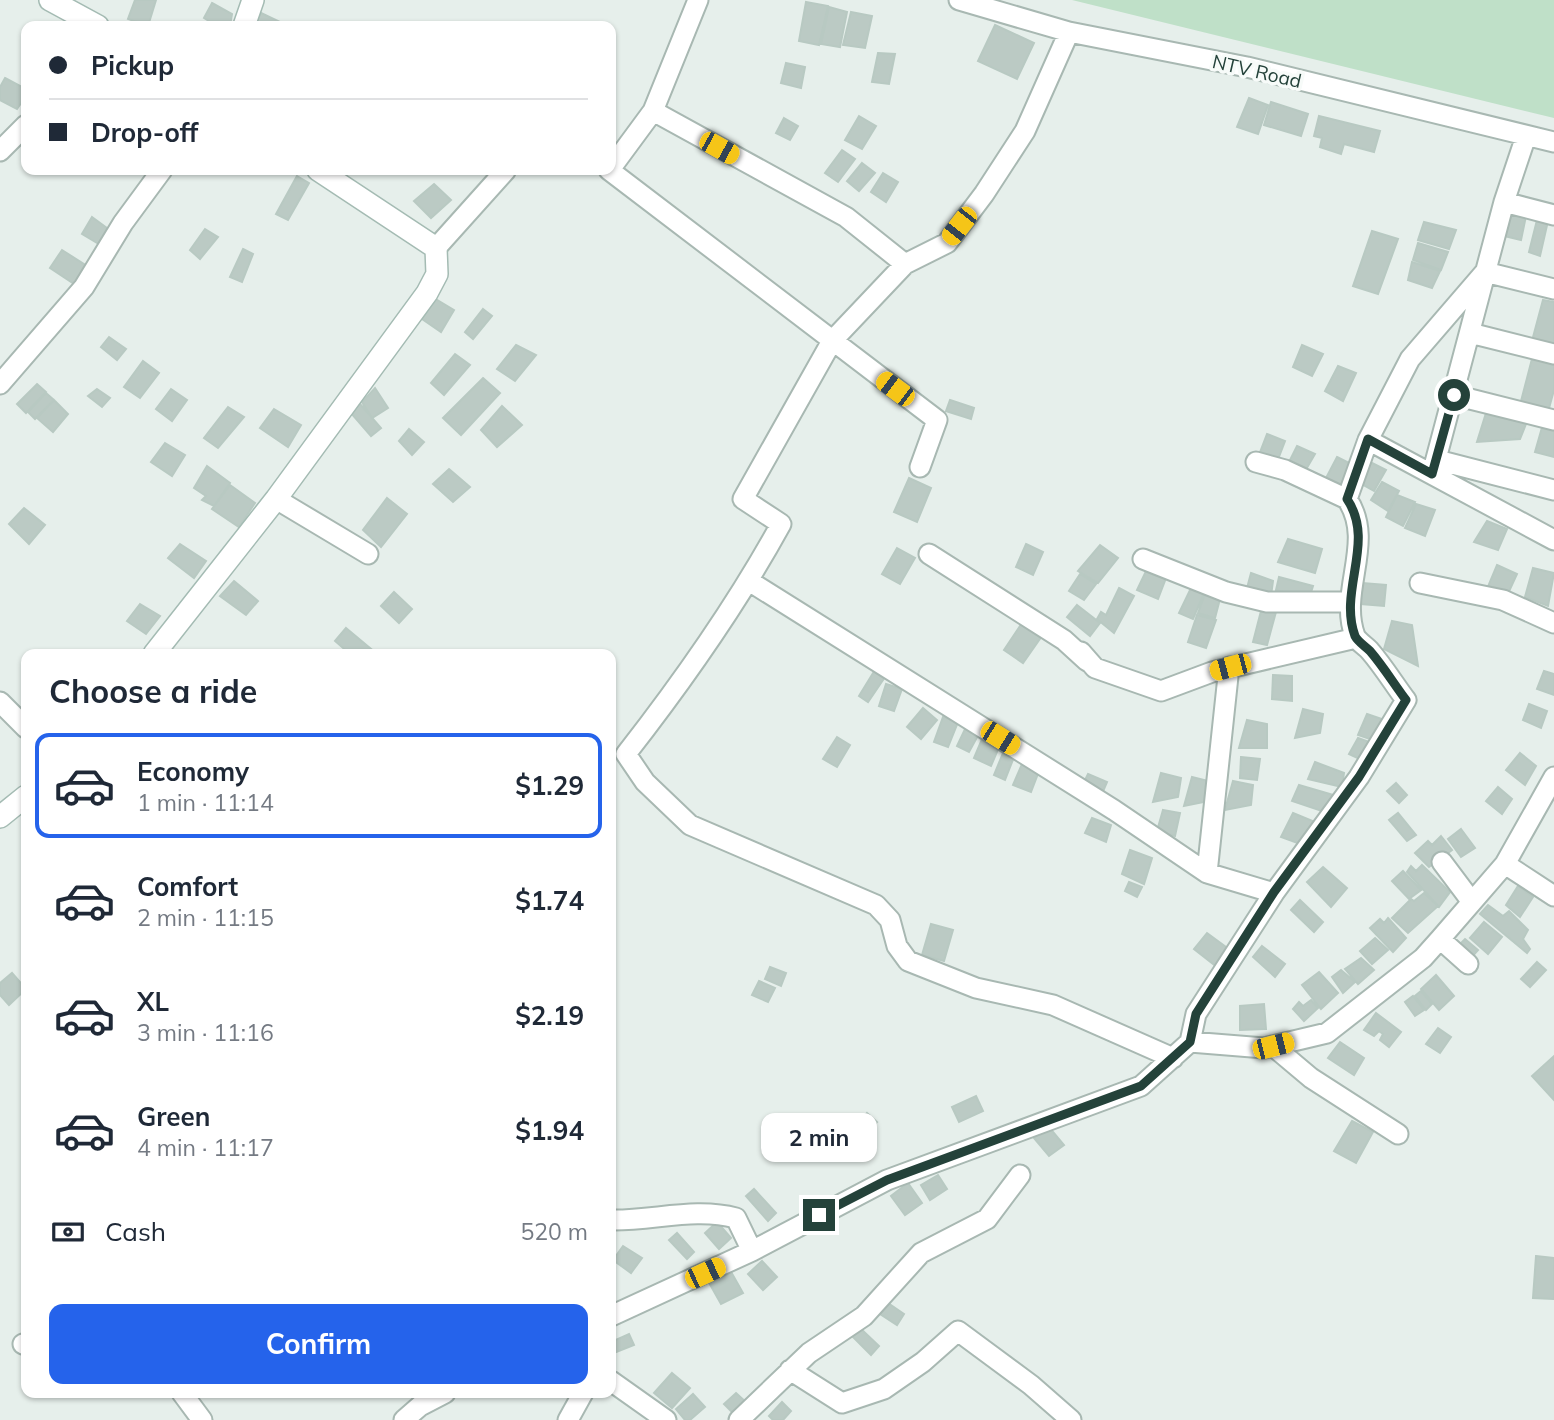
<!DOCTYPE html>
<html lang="en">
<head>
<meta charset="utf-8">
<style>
  body { margin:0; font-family:Mulish,sans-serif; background:#f2f2f3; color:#1f2937; height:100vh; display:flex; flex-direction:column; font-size:26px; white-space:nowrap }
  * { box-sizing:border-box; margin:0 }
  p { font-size:23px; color:#747a83 }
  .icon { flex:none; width:38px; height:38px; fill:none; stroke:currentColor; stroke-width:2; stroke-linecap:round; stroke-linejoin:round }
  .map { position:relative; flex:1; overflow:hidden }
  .drawer { position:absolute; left:21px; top:649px; width:595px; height:749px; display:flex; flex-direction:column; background:#fff; border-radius:14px; box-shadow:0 2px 5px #0004 }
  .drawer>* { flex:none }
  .top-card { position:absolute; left:21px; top:21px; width:595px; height:154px; border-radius:14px; box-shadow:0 2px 5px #0004; display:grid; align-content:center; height:154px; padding:0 28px; background:#fff }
  .end { position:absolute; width:32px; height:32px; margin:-16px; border:9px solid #24423a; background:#fff; box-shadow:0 0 0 4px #fff }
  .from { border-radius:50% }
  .bubble { position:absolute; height:49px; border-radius:14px; background:#fff; box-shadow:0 2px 5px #0004; font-size:23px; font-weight:700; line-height:49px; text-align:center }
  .car { position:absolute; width:21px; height:42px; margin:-21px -10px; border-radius:9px; box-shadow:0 0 5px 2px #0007; background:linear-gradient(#f5c518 24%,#345 0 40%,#f5c518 0 76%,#345 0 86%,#f5c518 0) }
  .top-card b { display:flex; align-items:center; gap:24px; height:66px; font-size:26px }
  .top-card b+b { border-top:2px solid #e0e1e3 }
  .top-card i { width:18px; height:18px; background:#1f2937 }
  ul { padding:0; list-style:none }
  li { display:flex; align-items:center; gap:21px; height:105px; margin:0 14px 10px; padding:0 14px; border:4px solid transparent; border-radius:14px }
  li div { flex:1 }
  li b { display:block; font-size:26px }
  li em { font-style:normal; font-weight:700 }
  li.current { border-color:#2563eb }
  li>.icon { width:63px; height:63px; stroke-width:1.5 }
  h2 { padding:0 28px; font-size:32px; line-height:84px }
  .pay { display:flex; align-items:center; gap:18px; height:77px; padding:0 28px; font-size:26px }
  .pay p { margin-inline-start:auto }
  .cta { display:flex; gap:14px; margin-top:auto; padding:14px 28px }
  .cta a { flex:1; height:80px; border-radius:14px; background:#2563eb; color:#fff; font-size:28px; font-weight:700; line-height:80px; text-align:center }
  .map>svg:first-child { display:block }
  .green { fill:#bfe0c8 }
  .building { fill:#bbcac4; stroke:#b8c9c2; stroke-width:2 }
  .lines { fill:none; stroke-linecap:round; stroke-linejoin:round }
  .street-casing { stroke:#a8b8b2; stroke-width:23 }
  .secondary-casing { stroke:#a4bbb3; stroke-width:24 }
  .street { stroke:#fff; stroke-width:19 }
  .secondary { stroke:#fff; stroke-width:21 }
  .route { stroke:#24423a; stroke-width:9 }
  .labels { text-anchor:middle; stroke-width:7; stroke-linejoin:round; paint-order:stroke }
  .street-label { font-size:19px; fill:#24423a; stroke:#f7fbf9 }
</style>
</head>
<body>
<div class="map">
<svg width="1554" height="1420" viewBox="0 0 1554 1420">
  <rect width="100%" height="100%" fill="#e6efeb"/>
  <path class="green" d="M1072,0H1554V118Z"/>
  <path class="building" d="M135,0H156L148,26L128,19Z
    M806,2L828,6L819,45L799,41Z
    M212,3L232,14L230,26H217L204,18Z
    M829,7L847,12L840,47L821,44Z
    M851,12L872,16L865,48L843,45Z
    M261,13L282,23L280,26H254Z
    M995,25L1034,43L1017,79L978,61Z
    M878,53L895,54L889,84L872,82Z
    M786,63L805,67L801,88L781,83Z
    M5,78L26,89V96L17,109L0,100V87Z
    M1249,98L1268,105L1258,134L1237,127Z
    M1271,102L1308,114L1301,136L1264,125Z
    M859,116L876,126L862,149L845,140Z
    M1319,116L1380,131L1374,152L1344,144L1341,154L1320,147L1322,138L1314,136Z
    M784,118L798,126L790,140L776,133Z
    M842,150L855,159L838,182L825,173Z
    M862,163L875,173L859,191L847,181Z
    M883,173L898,182L886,202L871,192Z
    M297,176L309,183L288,220L276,214Z
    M434,184L451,200L431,218L414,201Z
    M1507,211L1526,216L1521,240L1500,235Z
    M92,217L111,231L102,246L82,234Z
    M1537,220L1548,221L1540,256L1529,252Z
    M1424,222L1456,230L1449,249L1418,240Z
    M205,229L218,237L200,259L190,250Z
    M1372,231L1398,239L1378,294L1353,286Z
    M1418,243L1448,252L1441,270L1413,260Z
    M243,249L253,254L242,282L230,277Z
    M62,250L87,266L74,284L50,268Z
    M1412,262L1440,271L1432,288L1408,280Z
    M434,298L454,310L441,332L422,319Z
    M1543,300L1554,302V346L1532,341Z
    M483,309L492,316L473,339L465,332Z
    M109,337L126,349L117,360L101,347Z
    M516,345L536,355L515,381L497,369Z
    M1302,345L1323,354L1312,376L1293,367Z
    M455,354L470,365L444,395L431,383Z
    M1533,355L1554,360V390L1548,412L1520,405Z
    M143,361L159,373L140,398L124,387Z
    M1338,366L1356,373L1343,401L1325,391Z
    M483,378L500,393L461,435L443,418Z
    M37,384L46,392L26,413L17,404Z
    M375,388L388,408L372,418L362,402Z
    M97,389L110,398L102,407L88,396Z
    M171,389L187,400L172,421L156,409Z
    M46,393L54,400L35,419L28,412Z
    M54,400L68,414L53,432L37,418Z
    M950,400L974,408L971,419L946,411Z
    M360,404L381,428L371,436L350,412Z
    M502,406L522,425L497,447L481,430Z
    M228,407L244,417L218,448L204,438Z
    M274,409L301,425L288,447L260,428Z
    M1486,413L1526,424L1520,439L1477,442Z
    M1543,424L1554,427V457L1535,452Z
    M409,429L424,442L412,455L399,441Z
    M1267,434L1285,441L1277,462L1259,455Z
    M165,443L185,455L172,476L151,462Z
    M1297,446L1315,454L1304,473L1288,464Z
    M1337,457L1355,466L1343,488L1325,480Z
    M1370,462L1386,470L1374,491L1360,483Z
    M207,466L230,483L214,506L202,500L206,496L194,488Z
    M449,469L470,487L453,502L433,484Z
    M909,478L931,488L917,522L894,512Z
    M1382,482L1399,491L1388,511L1371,500Z
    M230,485L255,503L239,527L212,509Z
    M1397,495L1415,502L1403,526L1386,517Z
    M387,498L407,514L381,547L363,530Z
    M1416,504L1435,510L1425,536L1405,528Z
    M24,508L45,525L29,544L9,524Z
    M1487,521L1507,529L1498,550L1474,542Z
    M1288,539L1322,549L1315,573L1278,562Z
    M180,544L206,561L194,578L168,558Z
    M1026,544L1043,552L1033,575L1016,567Z
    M1100,545L1118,558L1098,583L1078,571Z
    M897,548L915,558L900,584L882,574Z
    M1497,565L1517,574L1506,598L1487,589Z
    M1533,568L1554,573L1548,606L1525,597Z
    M1147,569L1166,578L1158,599L1137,590Z
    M1251,573L1273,581L1271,596L1247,588Z
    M1080,574L1096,584L1084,600L1069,591Z
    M1279,577L1313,586L1309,599L1276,590Z
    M234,581L258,601L246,615L220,596Z
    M1362,583L1386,585L1384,606L1361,604Z
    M1119,588L1134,596L1114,633L1097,619L1101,612L1106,615Z
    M1191,588L1204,593L1193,619L1179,613Z
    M394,592L412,609L399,623L381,606Z
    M1205,594L1220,599L1215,618L1198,613Z
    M140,604L160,616L146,634L127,621Z
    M1077,605L1100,623L1090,636L1067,617Z
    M1262,607L1276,612L1267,645L1253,642Z
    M1197,615L1216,620L1206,648L1188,642Z
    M1024,620L1044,633L1023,663L1004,650Z
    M1392,621L1412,625L1418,666L1384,649Z
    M346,628L371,649L363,654H350L335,641Z
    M875,670L885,677L868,702L859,696Z
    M1544,671L1554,674V695L1537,689Z
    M1273,675L1292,676V701L1272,699Z
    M886,684L902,689L894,711L879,706Z
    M1529,704L1547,711L1541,728L1523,720Z
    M923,708L937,720L921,739L907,727Z
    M1303,709L1323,714L1320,733L1295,738Z
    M1367,714L1385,720L1376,741L1358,735Z
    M943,717L958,722L948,747L934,742Z
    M1247,720L1267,724V748H1239Z
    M967,725L980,732L969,752L957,746Z
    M837,737L850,745L837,767L823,759Z
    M1358,738L1375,744L1366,762L1349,754Z
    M982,739L999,747L991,766L974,758Z
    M1003,753L1014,757L1005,780L994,775Z
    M1520,753L1536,766L1525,785L1506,770Z
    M1241,757L1260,759L1257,780L1240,778Z
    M1315,762L1344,773L1342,787L1308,779Z
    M1022,764L1039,771L1031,792L1013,785Z
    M1161,773L1181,778L1178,797L1153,802Z
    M1088,774L1107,782L1101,796L1082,786Z
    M1192,777L1212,782L1209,801L1184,806Z
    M1233,781L1253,785L1251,805L1225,810Z
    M1396,783L1407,795L1399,803L1387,791Z
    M1299,785L1333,795L1325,812L1292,801Z
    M1498,787L1512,799L1502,814L1486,801Z
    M1163,810L1180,813L1175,836L1157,831Z
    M1293,813L1322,825L1306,846L1281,837Z
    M1398,813L1416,835L1407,841L1389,820Z
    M1092,818L1111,825L1106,842L1085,833Z
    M1461,829L1475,848L1461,857L1448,839Z
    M1441,836L1452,850L1429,867L1415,853L1428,841L1432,845Z
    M1130,850L1152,858L1144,884L1122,874Z
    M1422,865L1450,892L1439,907L1407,872L1411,866L1416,871Z
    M1323,867L1347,888L1331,907L1307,882Z
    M1403,871L1421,890L1409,899L1392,881Z
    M1129,882L1142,887L1137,897L1125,891Z
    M1518,886L1533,897L1520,917L1506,905Z
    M1424,893L1438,906L1408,933L1392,918L1411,899L1414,901Z
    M1300,900L1323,922L1314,932L1291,910Z
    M1488,905L1503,916L1509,911L1528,930L1523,939L1530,949L1527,953L1480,914Z
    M1388,918L1406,938L1393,952L1370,928L1380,919L1384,923Z
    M1484,922L1502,937L1488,954L1470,938Z
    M931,924L953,930L944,961L922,955Z
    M1207,933L1230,950L1217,967L1194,949Z
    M1375,938L1388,950L1372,964L1360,951Z
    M1465,939L1478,950L1469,960L1457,947Z
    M1262,946L1285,964L1275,977L1253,957Z
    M1361,958L1374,970L1358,984L1345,969Z
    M1537,962L1546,970L1530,987L1521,979Z
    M770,967L786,973L781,986L765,979Z
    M1341,970L1355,982L1343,993L1332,977Z
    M1319,972L1338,993L1321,1009L1302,985Z
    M12,973L26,989L9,1005L0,995V983Z
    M1436,975L1454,996L1439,1010L1421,989Z
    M759,981L775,988L768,1002L752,995Z
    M1421,991L1432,1004L1426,1010L1415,996Z
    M1413,996L1424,1010L1415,1016L1405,1002Z
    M1311,1000L1318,1008L1304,1021L1293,1009L1299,1002L1303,1006Z
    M1264,1004L1266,1029L1240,1030V1006Z
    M1376,1013L1401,1032L1389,1047L1380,1040L1383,1034L1379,1031L1374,1036L1364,1030Z
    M1438,1028L1451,1037L1440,1053L1426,1044Z
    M1340,1042L1364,1058L1354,1075L1328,1058Z
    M1554,1056V1100L1532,1076Z
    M976,1096L983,1111L959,1122L952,1107Z
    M867,1113L877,1122L848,1153L838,1144Z
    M1352,1121L1373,1132L1356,1163L1334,1151Z
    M1048,1126L1064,1145L1049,1156L1034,1138Z
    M938,1175L947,1189L930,1200L921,1185Z
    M908,1183L922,1203L905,1215L891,1196Z
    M754,1189L776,1213L768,1221L746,1196Z
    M717,1222L731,1238L719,1249L705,1233Z
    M677,1233L694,1252L687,1259L669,1240Z
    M623,1246L642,1258L631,1273L613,1260Z
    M1536,1256L1554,1258V1299L1533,1298Z
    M762,1261L777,1277L763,1290L748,1274Z
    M730,1270L743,1293L721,1304L708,1281Z
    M888,1303L904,1314L897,1325L880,1314Z
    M860,1328L879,1346L871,1355L852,1336Z
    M629,1334L634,1345L614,1353L611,1342Z
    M672,1373L690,1388L672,1408L654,1393Z
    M736,1393L748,1404L736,1416L724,1404Z
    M693,1394L705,1407L690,1420H685L676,1409Z
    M782,1402L791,1411L783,1420H773L769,1416Z"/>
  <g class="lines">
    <g class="street-casing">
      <path id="street" d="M959,0L1069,32L1247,67L1554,142
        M1069,32L1025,131L984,194L947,243L905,264L832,341L743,499L781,524C736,606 683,681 626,754L645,782L690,825L876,905L890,920L897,946L908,961L976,988L1053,1005L1173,1058
        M653,111L846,217L905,264
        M0,151L26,125
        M611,168L653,111L698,0
        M609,170L937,420L920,467
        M1504,202L1554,215
        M436,248L506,170
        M1470,333L1554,354
        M0,384L84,287L123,223L162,170
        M1454,395L1554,420
        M1368,440L1554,540
        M1437,460L1554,490
        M1256,462L1285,470L1347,499
        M1432,474L1504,202L1526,136
        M276,499L368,554
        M929,554L1064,640L1087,661
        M1143,559L1226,592L1267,602H1349
        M749,581L1114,810L1207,873
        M1420,583L1503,600L1554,623
        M1081,652L1095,668L1161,691L1212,672L1356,638
        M1229,667L1207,873L1274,893
        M0,702L26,728
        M1442,862L1472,902
        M1505,864L1554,896
        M1440,939L1468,964
        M1190,1042L1196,1014L1274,893L1359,777L1406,700C1394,684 1383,666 1370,651C1366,646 1358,642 1355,636C1338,590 1376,542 1347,499L1368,440L1410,359L1485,272L1554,289
        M1273,1046L1311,1078L1398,1134
        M611,1220C653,1221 695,1207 736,1218L752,1251
        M611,1316L752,1251L887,1180L1141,1086L1190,1042L1264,1048L1327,1033L1423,958L1440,939L1505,864L1554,777
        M23,1344L26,1345
        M790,1370L842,1403L884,1389L923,1362L958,1331L1031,1385L1071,1420
        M611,1381L666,1420
        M182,1393L202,1420
        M404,1420L420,1406L445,1393
        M568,1420L583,1393
        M739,1420L809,1353L864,1316L921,1253L987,1219L1020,1175"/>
    </g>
    <g class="secondary-casing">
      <path id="secondary" d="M50,0L98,26
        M244,26L253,0
        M154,654L276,499L427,293L437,274L436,248L318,170
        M0,817L26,796"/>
    </g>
    <use href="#street" class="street"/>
    <use href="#secondary" class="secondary"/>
  </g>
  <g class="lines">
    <path class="route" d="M819,1215L887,1180L1141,1086L1190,1042L1196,1014L1274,892L1359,777L1406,700C1394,684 1383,666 1370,651C1365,646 1358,642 1355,636C1338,590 1376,542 1347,499L1368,439L1432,474L1454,395"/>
  </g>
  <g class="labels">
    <g class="street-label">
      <text transform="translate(1257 71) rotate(13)" y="7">NTV Road</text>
    </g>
  </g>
</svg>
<i class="end from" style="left:1454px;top:395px"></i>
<i class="end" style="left:819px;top:1215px"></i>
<div class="bubble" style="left:761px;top:1113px;width:116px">2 min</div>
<i class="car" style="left:719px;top:148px;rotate:119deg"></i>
<i class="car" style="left:959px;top:226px;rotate:218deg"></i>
<i class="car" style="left:895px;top:389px;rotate:307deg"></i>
<i class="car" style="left:1230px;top:667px;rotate:255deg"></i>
<i class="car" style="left:1000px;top:738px;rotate:122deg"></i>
<i class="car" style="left:1273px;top:1046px;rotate:76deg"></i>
<i class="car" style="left:705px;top:1273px;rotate:65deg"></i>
<div class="top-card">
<b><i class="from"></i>Pickup</b>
<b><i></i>Drop-off</b>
</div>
<section class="drawer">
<h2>Choose a ride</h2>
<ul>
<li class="current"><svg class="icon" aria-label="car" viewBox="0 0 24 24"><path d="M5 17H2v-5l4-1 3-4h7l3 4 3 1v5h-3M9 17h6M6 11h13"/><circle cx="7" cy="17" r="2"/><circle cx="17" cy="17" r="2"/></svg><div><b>Economy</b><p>1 min · 11:14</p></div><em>$1.29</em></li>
<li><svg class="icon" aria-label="car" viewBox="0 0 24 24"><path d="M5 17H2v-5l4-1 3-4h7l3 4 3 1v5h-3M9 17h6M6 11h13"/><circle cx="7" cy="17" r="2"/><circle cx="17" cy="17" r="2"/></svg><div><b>Comfort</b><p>2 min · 11:15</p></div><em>$1.74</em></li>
<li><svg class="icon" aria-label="car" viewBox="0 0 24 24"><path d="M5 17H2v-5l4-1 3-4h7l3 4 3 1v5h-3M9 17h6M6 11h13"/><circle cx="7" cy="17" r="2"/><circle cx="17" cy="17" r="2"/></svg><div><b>XL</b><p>3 min · 11:16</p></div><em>$2.19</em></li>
<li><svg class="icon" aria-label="car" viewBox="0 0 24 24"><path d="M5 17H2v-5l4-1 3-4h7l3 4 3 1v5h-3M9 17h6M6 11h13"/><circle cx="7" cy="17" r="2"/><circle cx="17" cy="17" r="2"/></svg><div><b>Green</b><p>4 min · 11:17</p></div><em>$1.94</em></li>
</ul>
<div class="pay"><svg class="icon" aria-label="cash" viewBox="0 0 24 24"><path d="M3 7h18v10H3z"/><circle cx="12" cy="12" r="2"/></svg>Cash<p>520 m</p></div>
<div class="cta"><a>Confirm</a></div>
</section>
</div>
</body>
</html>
